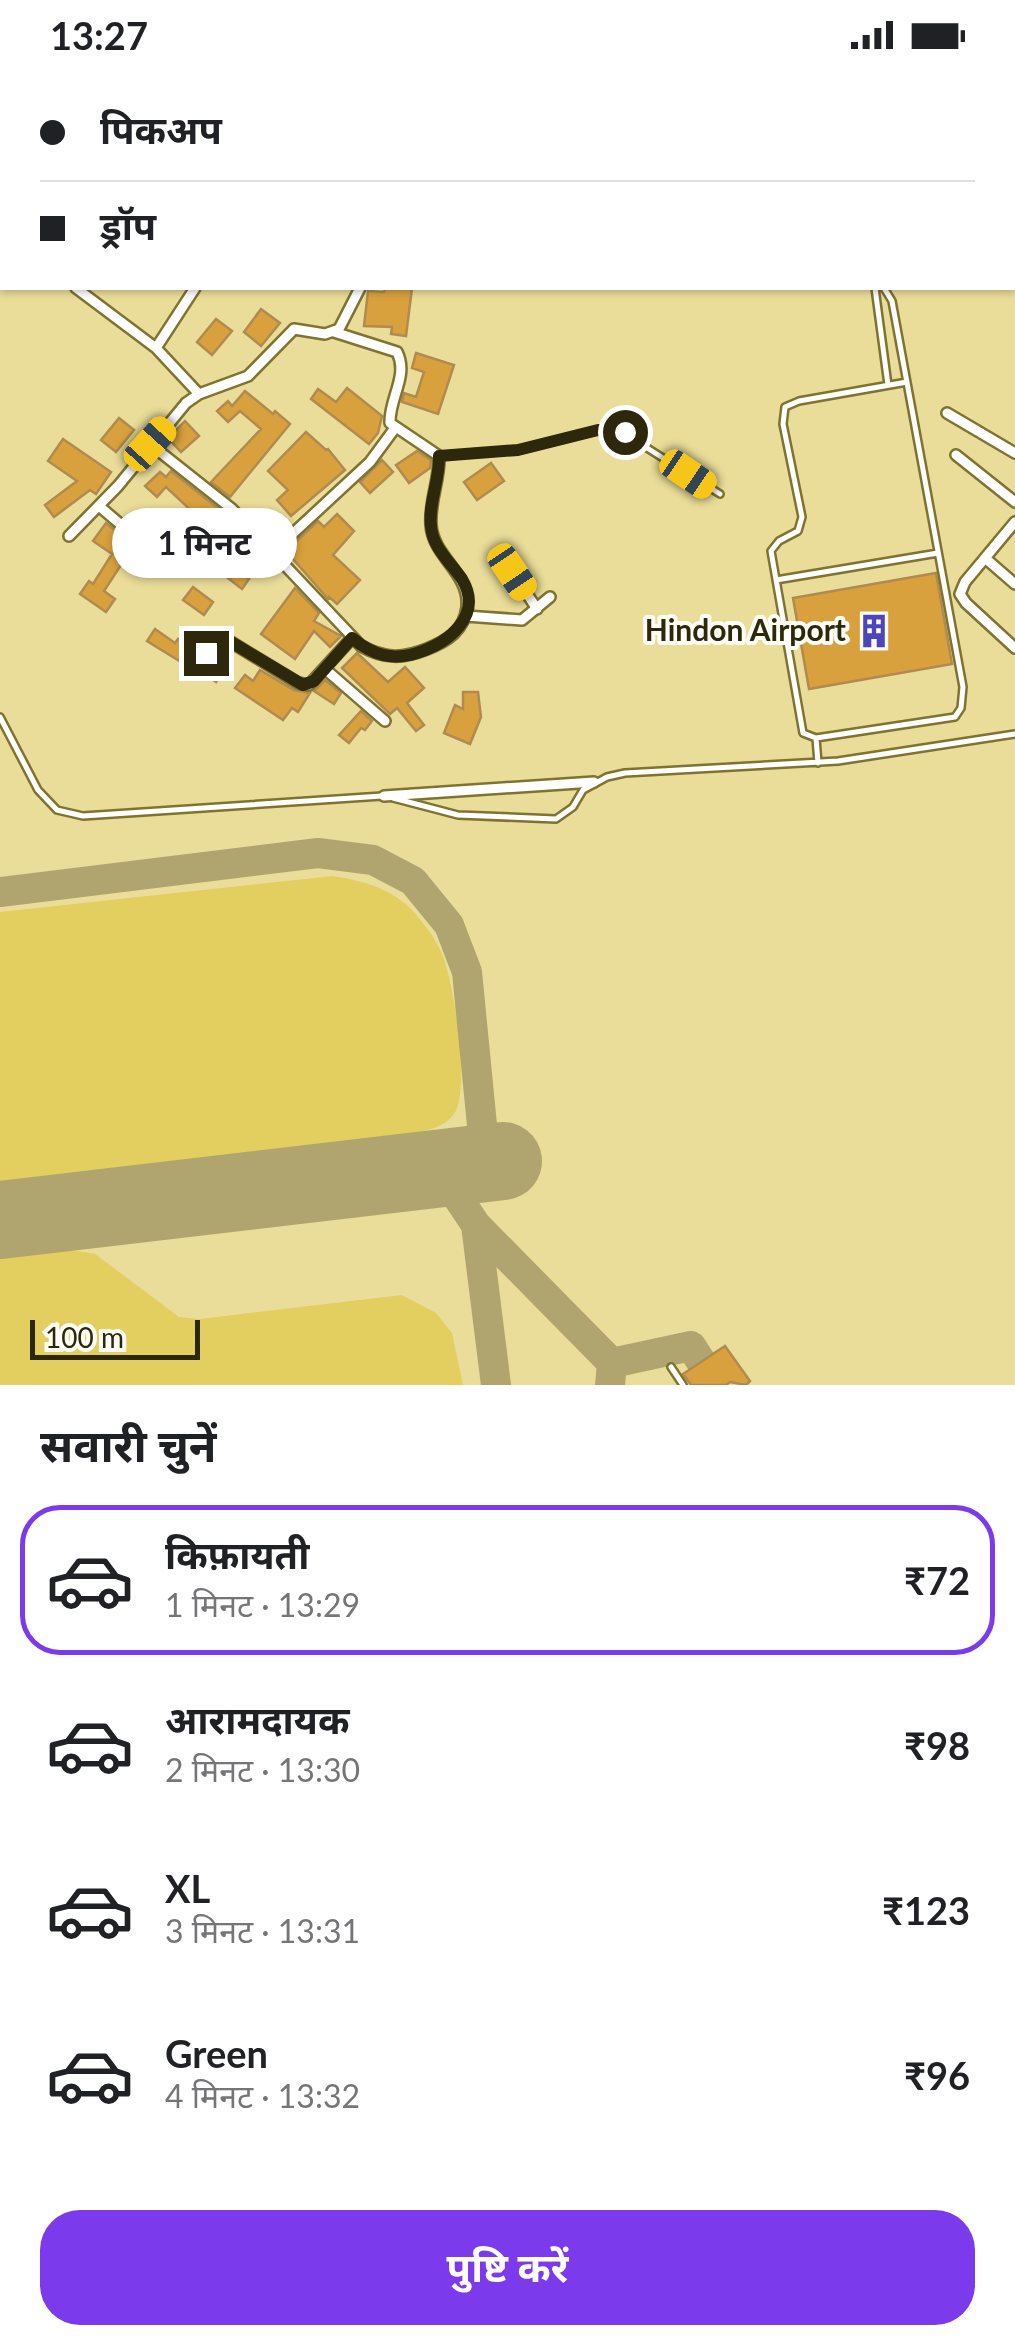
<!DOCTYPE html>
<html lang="hi">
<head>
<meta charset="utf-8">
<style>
  body { margin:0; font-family:Lato,"Noto Sans Devanagari",sans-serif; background:#f2f2f2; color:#202124; height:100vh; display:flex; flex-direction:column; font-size:38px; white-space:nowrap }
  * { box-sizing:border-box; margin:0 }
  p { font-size:32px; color:#757577 }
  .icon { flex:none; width:55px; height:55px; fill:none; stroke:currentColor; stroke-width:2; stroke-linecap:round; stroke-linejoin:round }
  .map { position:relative; height:1315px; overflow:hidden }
  .drawer { display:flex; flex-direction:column; background:#fff; flex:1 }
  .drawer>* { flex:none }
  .guide { position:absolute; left:0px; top:0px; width:1015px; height:220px; box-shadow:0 2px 8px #0004; display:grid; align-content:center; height:220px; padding:0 40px; background:#fff }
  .scale { position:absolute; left:30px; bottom:25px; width:170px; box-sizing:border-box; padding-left:10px; border:5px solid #2d280c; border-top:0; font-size:28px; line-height:35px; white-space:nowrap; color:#2d280c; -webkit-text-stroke:8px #fefdf6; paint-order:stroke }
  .end { position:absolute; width:45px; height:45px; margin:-22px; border:12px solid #2d280c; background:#fff; box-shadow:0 0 0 5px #fff }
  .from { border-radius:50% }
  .bubble { position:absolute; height:70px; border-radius:35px; background:#fff; box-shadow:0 2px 8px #0004; font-size:32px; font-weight:700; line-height:70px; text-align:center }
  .car { position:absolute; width:30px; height:60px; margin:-30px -15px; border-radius:12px; box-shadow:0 0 8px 2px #0007; background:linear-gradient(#f5c518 24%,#345 0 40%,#f5c518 0 76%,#345 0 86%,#f5c518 0) }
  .guide b { display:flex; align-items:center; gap:35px; height:95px; font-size:38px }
  .guide b+b { border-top:2px solid #e0e0e0 }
  .guide i { width:25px; height:25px; background:#202124 }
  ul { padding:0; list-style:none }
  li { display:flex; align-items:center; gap:30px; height:150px; margin:0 20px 15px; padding:0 20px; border:5px solid transparent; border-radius:40px }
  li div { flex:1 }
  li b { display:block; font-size:38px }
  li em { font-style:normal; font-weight:700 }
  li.selected { border-color:#7c3aed }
  li>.icon { width:90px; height:90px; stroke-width:1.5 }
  h2 { padding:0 40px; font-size:45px; line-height:120px }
  .primary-button { display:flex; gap:20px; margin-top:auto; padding:20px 40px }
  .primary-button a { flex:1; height:115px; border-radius:40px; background:#7c3aed; color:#fff; font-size:40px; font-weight:700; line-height:115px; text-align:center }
  .status { display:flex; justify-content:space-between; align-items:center; height:70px; padding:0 50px; background:#fff; direction:ltr }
  .status svg { height:28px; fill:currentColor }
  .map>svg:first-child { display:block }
  .green { fill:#e3ce60 }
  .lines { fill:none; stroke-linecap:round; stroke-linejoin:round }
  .taxiway { stroke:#b0a56e; stroke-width:30 }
  .runway { stroke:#b0a56e; stroke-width:78 }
  .building { fill:#d9a13d; stroke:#af8b50; stroke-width:2.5 }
  .service-casing { stroke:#7f7330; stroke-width:10 }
  .minor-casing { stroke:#7f7330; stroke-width:14 }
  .service { stroke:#fff; stroke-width:5 }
  .minor { stroke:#fff; stroke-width:9 }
  .route { stroke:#2d280c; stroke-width:12 }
  .labels { text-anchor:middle; stroke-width:8; stroke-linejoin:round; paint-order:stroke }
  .poi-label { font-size:30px; font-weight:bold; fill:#2d280c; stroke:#fefdf6; text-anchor:end }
</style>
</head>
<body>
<div class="status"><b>13:27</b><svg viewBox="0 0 49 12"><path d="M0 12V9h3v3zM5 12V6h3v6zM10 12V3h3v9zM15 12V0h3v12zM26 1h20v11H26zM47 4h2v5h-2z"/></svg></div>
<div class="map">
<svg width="1015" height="1315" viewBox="0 0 1015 1315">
  <rect width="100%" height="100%" fill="#eadd99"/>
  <path class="green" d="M333,806C363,811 388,817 411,839C423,852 435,867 442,884C454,912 471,1020 454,1044C446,1055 433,1059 420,1062L0,1111V842Z
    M72,1180L95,1184L179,1247L200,1249L402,1225L436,1243L452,1263L463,1315H0V1189Z"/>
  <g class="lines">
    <path class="taxiway" d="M0,822L318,783L373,790L413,811L449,855L467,902L482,1055C478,1080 463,1091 439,1098
      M395,1104L420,1106L440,1113L454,1122L476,1155L496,1315
      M476,1155L612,1293L610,1315
      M612,1293L691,1276L702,1293"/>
    <path class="runway" d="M0,1150L503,1091"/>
  </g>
  <path class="building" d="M385,218H412L406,266L391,264L392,257L364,256L368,221L384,222Z
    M261,239L280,253L261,276L244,262Z
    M216,249L232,261L212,285L197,272Z
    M416,283L454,295L438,344L402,332L404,323L416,327L424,302L412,298Z
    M347,318L382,346L378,363L369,374L311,329L318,319L336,332Z
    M245,321L273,344L275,341L290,354L230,427L211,412L261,359L240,341L228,352L217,341L228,331L232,336Z
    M119,348L134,360L116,382L101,370Z
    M185,351L199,366L181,382L168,368Z
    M306,362L326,380L328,379L345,400L291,446L277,430L288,420L268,401Z
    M63,369L111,402L96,424L90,420L54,447L45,435L77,411L48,391Z
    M417,381L431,390L430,398L409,413L396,395Z
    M382,390L393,402L370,423L360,412Z
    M491,393L504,411L477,430L464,412Z
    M171,401L224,443L235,454L230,459L250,478L253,475L262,484L242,504L249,509L242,519L224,505L236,489L219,473L222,470L208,455L203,460L194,451L198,447L166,417L157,427L145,416L160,402L166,407Z
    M337,444L354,461L333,485L360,510L337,534L329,527L328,529L286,481L318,451L324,457Z
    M106,453L134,475L104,521L115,529L106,542L80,524L89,511L93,514L112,484L93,471Z
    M936,503L952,594L809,619L793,528Z
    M193,517L213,532L204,545L183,530Z
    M295,518L319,543L314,551L341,566L330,577L314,561L295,589L261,564Z
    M155,559L175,573L178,569L195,579L186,595L147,571Z
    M220,583L231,591L216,612L202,602Z
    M357,583L388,612L405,597L424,618L407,633L424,655L416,661L397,638L390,644L342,598Z
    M260,600L294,620L310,623L298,642L292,638L283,650L235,618L245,605L253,611Z
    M325,610L341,623L334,634L314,621Z
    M463,622H478L481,647L470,674L444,663L455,635L463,639Z
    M361,641L372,651L365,660L361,658L349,673L339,665Z
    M725,1276L750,1311L746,1315L730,1312L726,1315H691L683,1304Z"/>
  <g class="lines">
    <g class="service-casing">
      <path id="service" d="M649,0V2
        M0,59L2,55
        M875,218L888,315
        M884,218L892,231L963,617L961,638L955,647L816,668L803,663L771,481L779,471L798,461L802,447L783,354L785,337L799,331L907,312
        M439,386L518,380L598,360L617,359L720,424
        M776,510L938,483
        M0,647L38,720L57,740L83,746L382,726
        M816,668L818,693
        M393,728L458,745L556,749L573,737L583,720L607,707L625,703L838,691L1015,664
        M671,1297L683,1315"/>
    </g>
    <g class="minor-casing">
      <path id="minor" d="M152,0L155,2
        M433,2L434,0
        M1012,117L1015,113
        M0,145L2,149
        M1012,182L1015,183
        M76,218L156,278L199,324
        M156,278L195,218
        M947,343L1015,383
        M150,374L232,439L361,576C385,589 402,589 427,579C447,571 464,561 467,537C470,503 433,487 431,455C429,432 440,409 439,386L390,353C389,328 409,306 397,282L334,262
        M956,385L1015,432
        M99,436L133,465L196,497
        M1015,452L965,512L960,524L966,533L1015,578
        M69,466L118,416L186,333L199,324L248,306L294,259L325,264L339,259L360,218
        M274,481L370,392L395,358
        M985,488L1015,514
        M512,501L537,539
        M466,546L522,550L550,527
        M206,583L226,569L298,613L309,615L352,568
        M325,599L385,651
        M384,726L594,712"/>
    </g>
    <use href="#service" class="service"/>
    <use href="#minor" class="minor"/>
  </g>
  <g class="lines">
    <path class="route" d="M206,583L226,569L303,615L314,611L352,568C373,585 391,591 417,583C448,573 484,546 462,509C451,493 432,477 431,456C428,433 440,410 439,386L518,380L598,360L625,362"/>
  </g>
  <defs>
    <g id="building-bare" transform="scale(2.7)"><path d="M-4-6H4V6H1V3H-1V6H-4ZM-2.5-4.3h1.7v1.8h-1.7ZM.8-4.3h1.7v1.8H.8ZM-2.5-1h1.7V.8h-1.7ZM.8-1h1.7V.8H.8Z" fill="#4b46bc" stroke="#fefdf6" stroke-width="2.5" paint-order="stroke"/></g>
  </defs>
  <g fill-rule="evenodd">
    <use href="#building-bare" x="874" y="561"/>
  </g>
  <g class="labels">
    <g class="poi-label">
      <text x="846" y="571">Hindon Airport</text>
    </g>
  </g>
</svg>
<div class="scale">100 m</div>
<i class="end from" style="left:625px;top:362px"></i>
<i class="end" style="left:206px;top:583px"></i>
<div class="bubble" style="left:112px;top:438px;width:185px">1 मिनट</div>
<i class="car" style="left:150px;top:374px;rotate:42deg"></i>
<i class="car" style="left:688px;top:404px;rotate:124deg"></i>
<i class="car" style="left:512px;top:502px;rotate:146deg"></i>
<div class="guide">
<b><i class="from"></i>पिकअप</b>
<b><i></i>ड्रॉप</b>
</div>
</div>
<section class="drawer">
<h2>सवारी चुनें</h2>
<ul>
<li class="selected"><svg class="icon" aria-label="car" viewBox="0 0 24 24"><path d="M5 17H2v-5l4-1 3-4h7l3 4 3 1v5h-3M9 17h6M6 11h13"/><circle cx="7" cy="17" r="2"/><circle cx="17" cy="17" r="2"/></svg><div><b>किफ़ायती</b><p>1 मिनट · 13:29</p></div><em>₹72</em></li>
<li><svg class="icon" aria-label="car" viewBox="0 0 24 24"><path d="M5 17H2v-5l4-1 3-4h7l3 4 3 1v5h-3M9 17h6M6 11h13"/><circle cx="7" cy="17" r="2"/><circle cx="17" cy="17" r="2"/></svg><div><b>आरामदायक</b><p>2 मिनट · 13:30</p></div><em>₹98</em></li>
<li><svg class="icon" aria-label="car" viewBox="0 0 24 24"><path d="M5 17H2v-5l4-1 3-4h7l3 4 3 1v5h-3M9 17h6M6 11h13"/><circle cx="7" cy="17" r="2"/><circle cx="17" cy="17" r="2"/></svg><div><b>XL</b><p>3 मिनट · 13:31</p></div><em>₹123</em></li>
<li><svg class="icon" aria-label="car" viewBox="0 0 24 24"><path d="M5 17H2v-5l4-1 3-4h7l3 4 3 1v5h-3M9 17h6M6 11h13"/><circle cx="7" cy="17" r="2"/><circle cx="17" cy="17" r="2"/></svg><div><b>Green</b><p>4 मिनट · 13:32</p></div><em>₹96</em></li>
</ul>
<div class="primary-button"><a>पुष्टि करें</a></div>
</section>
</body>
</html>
